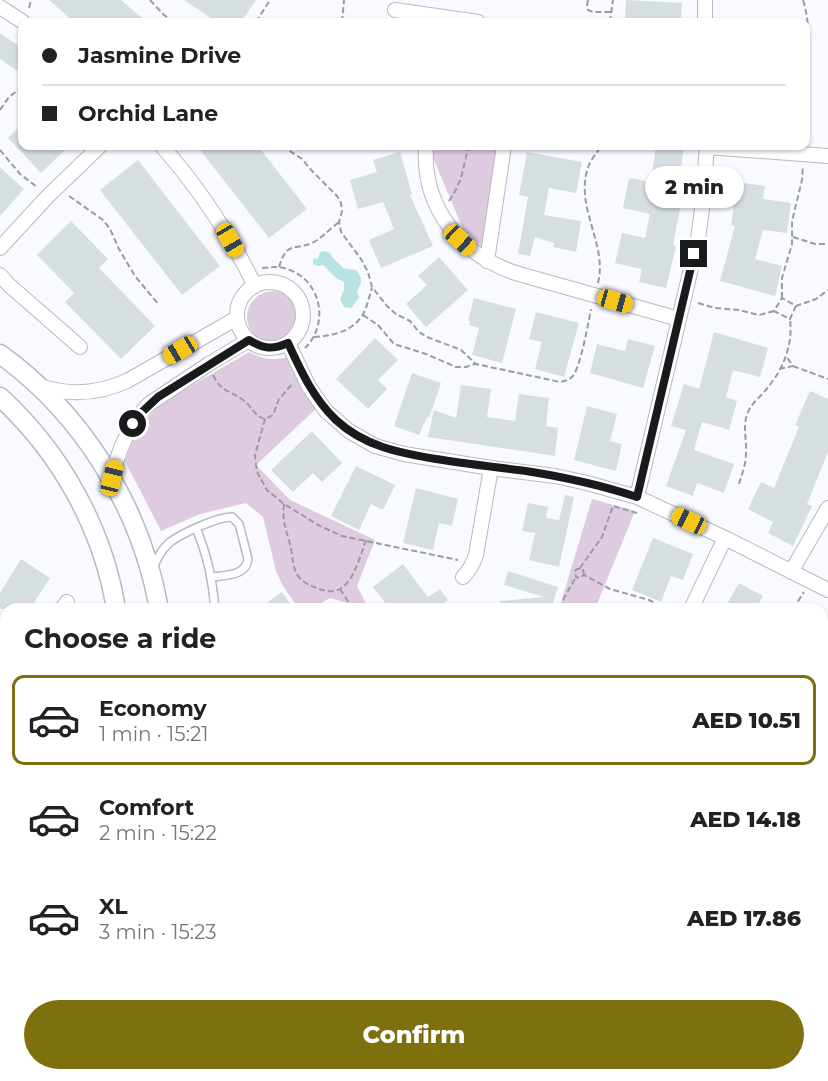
<!DOCTYPE html>
<html lang="en">
<head>
<meta charset="utf-8">
<style>
  body { margin:0; font-family:Montserrat,sans-serif; background:#f2f2f2; color:#222; height:100vh; display:flex; flex-direction:column; font-size:22px; white-space:nowrap }
  * { box-sizing:border-box; margin:0 }
  p { font-size:20px; color:#767676 }
  .icon { flex:none; width:33px; height:33px; fill:none; stroke:currentColor; stroke-width:2; stroke-linecap:round; stroke-linejoin:round }
  .map { position:relative; flex:1; overflow:hidden }
  .details { position:absolute; left:0px; top:603px; width:828px; height:478px; display:flex; flex-direction:column; background:#fff; border-radius:18px 18px 0 0; box-shadow:0 2px 4px #0004 }
  .details>* { flex:none }
  .banner { position:absolute; left:18px; top:18px; width:792px; height:132px; border-radius:12px; box-shadow:0 2px 4px #0004; display:grid; align-content:center; height:132px; padding:0 24px; background:#fff }
  .end { position:absolute; width:27px; height:27px; margin:-14px; border:8px solid #191a1b; background:#fff; box-shadow:0 0 0 3px #fff }
  .from { border-radius:50% }
  .bubble { position:absolute; height:42px; border-radius:21px; background:#fff; box-shadow:0 2px 4px #0004; font-size:20px; font-weight:800; line-height:42px; text-align:center }
  .car { position:absolute; width:18px; height:36px; margin:-18px -9px; border-radius:8px; box-shadow:0 0 4px 2px #0007; background:linear-gradient(#f5c518 24%,#345 0 40%,#f5c518 0 76%,#345 0 86%,#f5c518 0) }
  .banner b { display:flex; align-items:center; gap:21px; height:57px; font-size:22px }
  .banner b+b { border-top:2px solid #e0e0e0 }
  .banner i { width:15px; height:15px; background:#222 }
  ul { padding:0; list-style:none }
  li { display:flex; align-items:center; gap:18px; height:90px; margin:0 12px 9px; padding:0 12px; border:3px solid transparent; border-radius:12px }
  li div { flex:1 }
  li b { display:block; font-size:22px }
  li em { font-style:normal; font-weight:800 }
  li.on { border-color:#7f700f }
  li>.icon { width:54px; height:54px; stroke-width:1.5 }
  h2 { padding:0 24px; font-size:27px; line-height:72px }
  .action { display:flex; gap:12px; margin-top:auto; padding:12px 24px }
  .action a { flex:1; height:69px; border-radius:36px; background:#7f700f; color:#fff; font-size:24px; font-weight:800; line-height:69px; text-align:center }
  .map>svg:first-child { display:block }
  .green { fill:#decbe0 }
  .water { fill:#b9e2e2 }
  .building { fill:#d7dee1 }
  .lines { fill:none; stroke-linecap:round; stroke-linejoin:round }
  .service-casing { stroke:#b7bbc0; stroke-width:10 }
  .minor-casing { stroke:#b7bbc0; stroke-width:16 }
  .tertiary-casing { stroke:#b7bbc0; stroke-width:21 }
  .path { stroke:#9b9ca0; stroke-width:2; stroke-dasharray:6 3; stroke-linecap:butt }
  .service { stroke:#fff; stroke-width:7 }
  .minor { stroke:#fff; stroke-width:14 }
  .tertiary { stroke:#fff; stroke-width:18 }
  .route { stroke:#191a1b; stroke-width:8 }
</style>
</head>
<body>
<div class="map">
<svg width="828" height="1081" viewBox="0 0 828 1081">
  <rect width="100%" height="100%" fill="#f8faff"/>
  <path class="green" d="M432,146H499L485,249L463,229L431,153Z
    M247 317a26 26 0 1 1 52 0a26 26 0 1 1-52 0Z
    M249,352C262,359 273,361 287,357L306,394L318,407L256,465L290,500L375,540L357,586L369,609H353L350,604L330,598L310,609H299L283,586L276,571L263,517L246,503L200,514L161,531L125,461L135,433L160,404Z
    M592,499L635,511L595,609H559Z
    M131,1076H186L184,1081H130Z
    M547,1076H698L702,1077L737,1081L828,1076V1081H555Z"/>
  <path class="water" d="M324,251L330,253C333,260 339,262 343,268L356,270C365,282 360,281 357,293L359,297L354,305L351,308L344,307L340,299L344,290V282L336,278L323,265L318,266L313,264V259L318,258L320,252Z
    M354,1076H459C469,1081 478,1081 487,1076H535L543,1081H350Z"/>
  <path class="building" d="M49,0H121L147,22H74Z
    M184,0H256L241,22H217Z
    M626,0L682,3L681,22H625Z
    M0,33L22,48V74L0,59Z
    M22,124V146H69L41,173L8,138Z
    M197,146H258L307,209L269,238Z
    M656,146H684L678,188L684,189L673,245L676,246L666,288L639,282L642,269L615,263L622,233L645,238L650,214L623,208L629,178L651,182Z
    M400,152L412,194L410,195L433,246L381,268L369,240L394,229L383,202L358,209L350,180L377,172L373,160Z
    M527,152L582,162L576,193L549,188L544,215L581,221L576,252L553,247L554,243L535,237L530,256L518,254L528,197L519,195Z
    M138,160L220,266L182,295L100,190Z
    M0,167L24,189L0,216Z
    M737,182L765,186L763,199L791,203L787,233L763,230L755,259L782,266L775,296L720,281L735,226L731,225Z
    M71,221L108,259L99,268L155,326L121,359L65,302L74,293L37,255Z
    M439,257L468,290L426,327L406,304L427,285L418,276Z
    M474,298L516,309L502,363L472,355L479,328L469,325L470,321H468Z
    M536,312L579,323L564,377L535,369L542,342L529,339Z
    M714,332L768,348L760,377L733,370L726,397L737,401L729,430L702,422L694,450L734,464L724,493L697,483L693,496L666,486L686,430L671,426L684,384L699,389Z
    M375,338L398,360L378,380L387,389L368,409L336,379Z
    M628,339L655,346L643,388L590,373L597,344L625,351Z
    M412,373L441,383L429,418L427,417L419,435L394,426Z
    M461,385L491,389L487,417L515,421L519,394L549,398L546,426L558,428L555,456L428,437L434,410L456,418Z
    M810,391L828,399V452L807,504L812,506L793,546L768,533L773,522L748,509L761,482L774,488L799,427L795,425Z
    M587,406L617,414L610,441L622,444L616,471L574,460Z
    M312,431L342,463L322,482L313,473L293,492L271,470Z
    M356,466L395,485L383,510L371,504L359,530L331,516Z
    M416,488L458,499L452,526L439,523L433,550L403,543Z
    M565,495L574,497L559,567L529,560L535,533L522,531L528,503L548,507L546,518L559,520Z
    M653,538L693,554L683,580L671,576L661,602L632,590Z
    M21,559L50,578L30,609H0V593Z
    M403,564L428,597L440,589L448,600L437,609H390L373,587Z
    M508,571L558,587L551,609H500V601L544,597L504,585Z
    M739,583L763,596L756,609H724Z
    M282,592L294,609H258Z"/>
  <g class="lines">
    <g class="service-casing">
      <path id="service" d="M196,528C208,557 212,578 215,609
        M153,568C157,559 161,550 169,543C180,534 217,517 232,517L239,524L248,559C246,576 226,575 212,577"/>
    </g>
    <g class="minor-casing">
      <path id="minor" d="M705,0V22
        M0,7L23,22
        M395,10L478,22
        M162,146C199,188 230,235 255,286
        M426,146C422,208 461,256 519,274L679,319
        M707,147L828,156
        M0,248L48,196L100,146
        M487,261L504,146
        M0,275L9,285L80,347
        M237 315a33 33 0 1 1 66 0a33 33 0 1 1-66 0Z
        M288,343L309,387L326,411L349,431L375,446L404,454L491,468L555,476L587,483L637,497L725,538L828,590
        M40,386C70,396 98,394 127,381L237,318
        M112,478C118,450 129,425 149,404L209,364L249,340
        M637,497L698,239L702,209L707,146
        M791,572L828,508
        M463,577C470,570 473,564 476,555L491,468
        M62,609L67,602
        M691,609L725,538
        M0,767L6,756
        M0,786L6,788
        M822,787L828,786
        M0,840L6,838
        M822,974H828
        M207,1076L218,1081
        M188,1081L190,1076
        M249,1081L252,1076"/>
    </g>
    <g class="tertiary-casing">
      <path id="tertiary" d="M0,354C83,414 141,508 159,609
        M0,397C60,452 103,528 116,609
        M61,1081L62,1076
        M112,1081L113,1076"/>
    </g>
    <path class="path" d="M150,0L164,15L175,22
      M588,0L587,5L588,10L593,12H613
      M803,0C810,23 809,43 806,67
      M29,8L31,0
      M256,22L270,0
      M342,22L344,0
      M610,22L613,0
      M0,110L9,97L22,87
      M282,146L302,159L313,172L337,196L341,203L342,211L339,222L341,232L361,259L368,272L372,287L387,306L396,314L410,321L419,332L427,337L461,350L476,364L560,382C566,381 569,380 573,376C581,365 588,324 591,309
      M0,150L20,174L37,187
      M69,196L103,220L110,229L119,249L135,276L159,305
      M449,201C464,179 462,169 469,146
      M793,237L815,244H828
      M279,267C287,241 293,251 312,243C322,238 331,228 339,222
      M262,268C272,267 281,266 290,270C322,282 329,325 305,348
      M598,283C608,243 573,206 589,165C592,158 597,152 602,146
      M782,298V278L792,244V221L802,180L803,166
      M698,303L715,308L739,310L759,315L774,311
      M796,306L790,319L774,311L782,298L796,306L816,299L828,290
      M363,315L378,325L394,344L426,354L456,367H466L475,364
      M314,337C332,336 351,332 362,316C367,308 369,297 372,288
      M793,366L828,379
      M779,369L793,366L786,356
      M213,375C222,393 230,390 243,400C252,406 254,416 265,419L273,415L279,399L293,383
      M265,419L255,455L256,465L258,474L267,490L284,504L320,526L342,536L458,560
      M739,484C742,474 746,464 746,453C747,439 742,426 748,412C752,402 762,396 768,387C784,368 793,344 790,319
      M284,504C282,521 286,529 290,544C293,555 292,567 298,576C303,582 310,586 317,588C324,591 333,593 340,589C354,581 361,554 366,540
      M580,568L602,537L613,506L637,513
      M584,575L583,569H577L575,571L576,577L579,578L584,575L610,589L649,600L667,609
      M340,589L353,609
      M562,609L564,598L576,577
      M793,609L804,592
      M822,698L828,700
      M822,884L828,883
      M465,1076L473,1077L479,1076
      M539,1076L545,1081
      M574,1076L581,1081
      M658,1076L672,1081
      M630,1079L640,1076
      M627,1081L630,1079L631,1076
      M735,1081L766,1079L786,1081"/>
    <use href="#service" class="service"/>
    <use href="#minor" class="minor"/>
    <use href="#tertiary" class="tertiary"/>
  </g>
  <g class="lines">
    <path class="route" d="M133,424L142,412L158,397L249,340C264,349 272,350 288,343C301,371 313,398 336,420C364,446 399,453 436,459C466,464 496,467 526,471C564,477 601,485 637,497L694,254"/>
  </g>
</svg>
<i class="end from" style="left:133px;top:424px"></i>
<i class="end" style="left:694px;top:254px"></i>
<div class="bubble" style="left:645px;top:166px;width:99px">2 min</div>
<i class="car" style="left:230px;top:240px;rotate:150deg"></i>
<i class="car" style="left:460px;top:240px;rotate:133deg"></i>
<i class="car" style="left:615px;top:301px;rotate:106deg"></i>
<i class="car" style="left:180px;top:350px;rotate:240deg"></i>
<i class="car" style="left:112px;top:478px;rotate:14deg"></i>
<i class="car" style="left:689px;top:521px;rotate:295deg"></i>
<div class="banner">
<b><i class="from"></i>Jasmine Drive</b>
<b><i></i>Orchid Lane</b>
</div>
<section class="details">
<h2>Choose a ride</h2>
<ul>
<li class="on"><svg class="icon" aria-label="car" viewBox="0 0 24 24"><path d="M5 17H2v-5l4-1 3-4h7l3 4 3 1v5h-3M9 17h6M6 11h13"/><circle cx="7" cy="17" r="2"/><circle cx="17" cy="17" r="2"/></svg><div><b>Economy</b><p>1 min · 15:21</p></div><em>AED 10.51</em></li>
<li><svg class="icon" aria-label="car" viewBox="0 0 24 24"><path d="M5 17H2v-5l4-1 3-4h7l3 4 3 1v5h-3M9 17h6M6 11h13"/><circle cx="7" cy="17" r="2"/><circle cx="17" cy="17" r="2"/></svg><div><b>Comfort</b><p>2 min · 15:22</p></div><em>AED 14.18</em></li>
<li><svg class="icon" aria-label="car" viewBox="0 0 24 24"><path d="M5 17H2v-5l4-1 3-4h7l3 4 3 1v5h-3M9 17h6M6 11h13"/><circle cx="7" cy="17" r="2"/><circle cx="17" cy="17" r="2"/></svg><div><b>XL</b><p>3 min · 15:23</p></div><em>AED 17.86</em></li>
</ul>
<div class="action"><a>Confirm</a></div>
</section>
</div>
</body>
</html>
